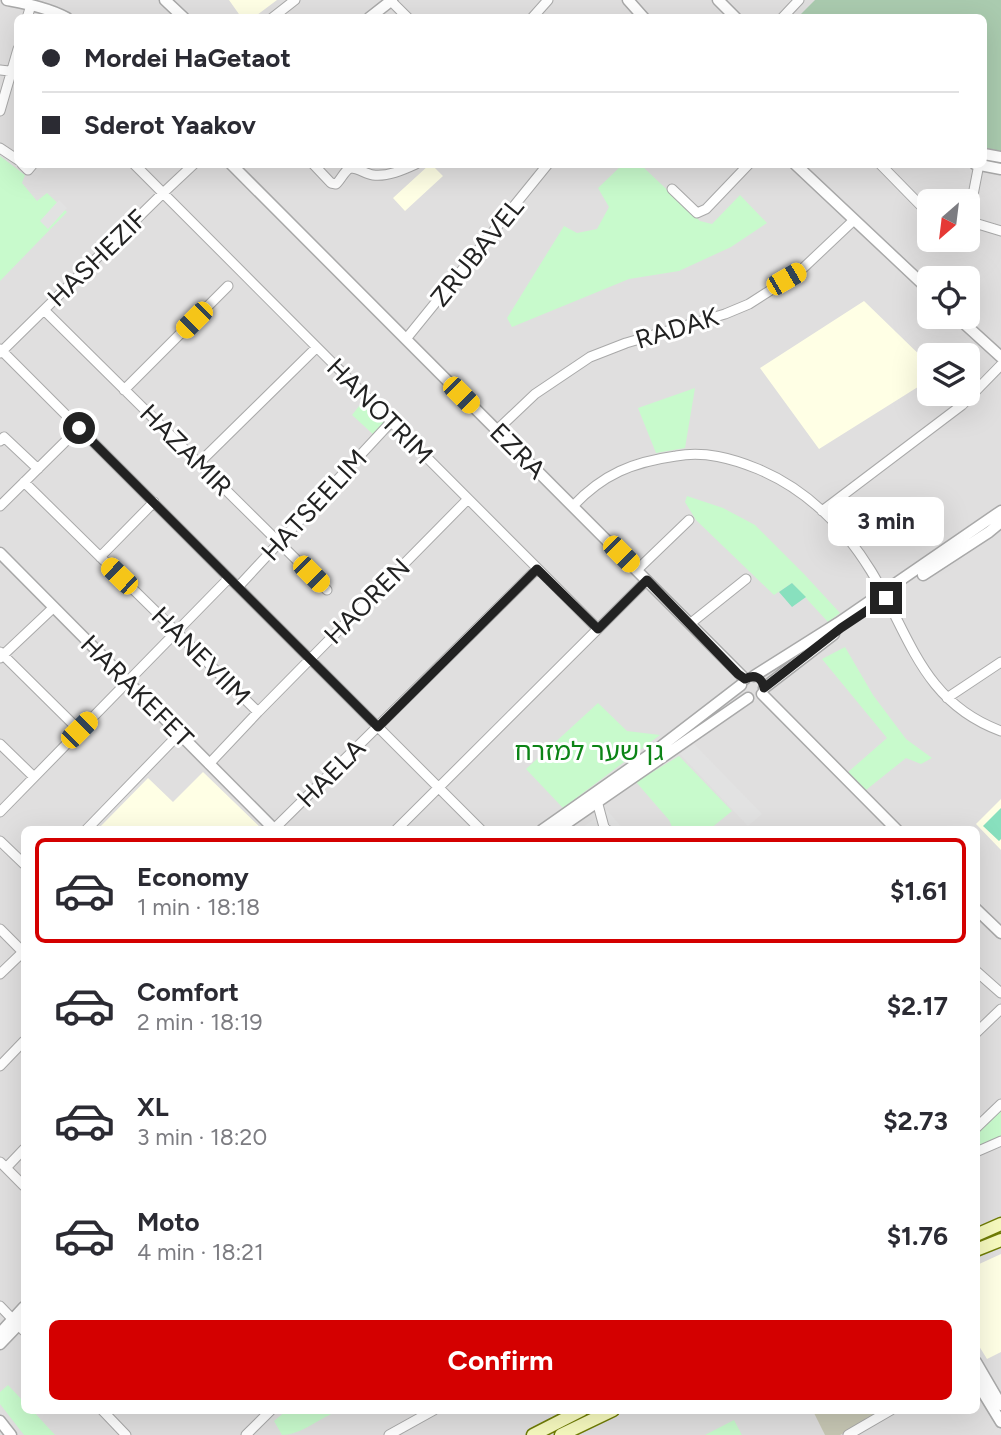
<!DOCTYPE html>
<html lang="en">
<head>
<meta charset="utf-8">
<style>
  body { margin:0; font-family:Figtree,"Noto Sans Hebrew",sans-serif; background:#f7f7f7; color:#2b2b33; height:100vh; display:flex; flex-direction:column; font-size:26px; white-space:nowrap }
  * { box-sizing:border-box; margin:0 }
  p { font-size:23px; color:#7c7c81 }
  .icon { flex:none; width:38px; height:38px; fill:none; stroke:currentColor; stroke-width:2; stroke-linecap:round; stroke-linejoin:round }
  .map { position:relative; flex:1; overflow:hidden }
  .panel { position:absolute; left:21px; top:826px; width:959px; height:588px; display:flex; flex-direction:column; background:#fff; border-radius:10px; box-shadow:0 7px 28px #0002 }
  .panel>* { flex:none }
  .top-card { position:absolute; left:14px; top:14px; width:973px; height:154px; border-radius:10px; box-shadow:0 7px 28px #0002; display:grid; align-content:center; height:154px; padding:0 28px; background:#fff }
  .needle { width:46px; rotate:208deg }
  .controls { position:absolute; left:917px; top:189px; display:grid; gap:14px }
  .controls a { display:grid; place-items:center; width:63px; height:63px; border-radius:10px; background:#fff; box-shadow:0 7px 28px #0002; font-size:35px }
  .end { position:absolute; width:32px; height:32px; margin:-16px; border:9px solid #222; background:#fff; box-shadow:0 0 0 4px #fff }
  .from { border-radius:50% }
  .bubble { position:absolute; height:49px; border-radius:10px; background:#fff; box-shadow:0 7px 28px #0002; font-size:23px; font-weight:700; line-height:49px; text-align:center }
  .car { position:absolute; width:21px; height:42px; margin:-21px -10px; border-radius:9px; box-shadow:0 0 5px 2px #0007; background:linear-gradient(#f5c518 24%,#345 0 40%,#f5c518 0 76%,#345 0 86%,#f5c518 0) }
  .top-card b { display:flex; align-items:center; gap:24px; height:66px; font-size:26px }
  .top-card b+b { border-top:2px solid #e1e1e2 }
  .top-card i { width:18px; height:18px; background:#2b2b33 }
  ul { padding:12px 0 0; list-style:none }
  li { display:flex; align-items:center; gap:21px; height:105px; margin:0 14px 10px; padding:0 14px; border:4px solid transparent; border-radius:10px }
  li div { flex:1 }
  li b { display:block; font-size:26px }
  li em { font-style:normal; font-weight:700 }
  li.active { border-color:#d40000 }
  li>.icon { width:63px; height:63px; stroke-width:1.5 }
  .action { display:flex; gap:14px; margin-top:auto; padding:14px 28px }
  .action a { flex:1; height:80px; border-radius:10px; background:#d40000; color:#fff; font-size:28px; font-weight:700; line-height:80px; text-align:center }
  .map>svg:first-child { display:block }
  .residential { fill:#e0dfdf; fill-rule:evenodd }
  .education { fill:#ffffe5 }
  .construction { fill:#c7c7b4 }
  .cemetery { fill:#aacbaf }
  .park { fill:#c8facc }
  .pitch { fill:#88e0be }
  .parking { fill:#e2e2e2 }
  .lines { fill:none; stroke-linecap:round; stroke-linejoin:round }
  .minor-casing { stroke:#a9a9a9; stroke-width:11 }
  .tertiary-casing { stroke:#a9a9a9; stroke-width:13 }
  .secondary-casing { stroke:#707d05; stroke-width:15 }
  .minor { stroke:#fff; stroke-width:9 }
  .tertiary { stroke:#fff; stroke-width:10 }
  .secondary { stroke:#f7fabf; stroke-width:12 }
  .route { stroke:#222; stroke-width:9 }
  .labels { text-anchor:middle; stroke-width:6; stroke-linejoin:round; paint-order:stroke }
  .street-label { font-size:26px; fill:#222; stroke:#fff }
  .park-label { font-size:26px; fill:#0c8416; stroke:#fff }
</style>
</head>
<body>
<div class="map">
<svg width="1001" height="1435" viewBox="0 0 1001 1435">
  <rect width="100%" height="100%" fill="#f2efe9"/>
  <path class="residential" d="M0,0H1001V1435H0ZM18,18H984V164H18ZM929,201H968V240H929ZM929,278H968V317H929ZM929,355H968V394H929ZM24,830H976V1410H24Z"/>
  <path class="education" d="M229,0H277L253,18L241,17Z
    M429,165H432L443,176L405,211L393,198Z
    M864,301L929,364V380L819,449L760,368Z
    M203,772L262,829H98L148,778L173,802Z
    M1001,799V850L976,824Z
    M1001,1254V1352L987,1359L979,1346L980,1345L977,1338V1265Z"/>
  <path class="construction" d="M813,1411H885L840,1435H825Z"/>
  <path class="cemetery" d="M815,0H1001V151L984,148V18L798,17Z"/>
  <path class="park" d="M0,156L25,175L22,183L37,201L47,193L67,212L0,281Z
    M622,165H641L700,221L712,224L740,195L767,223L731,247L679,271L629,279L512,327L507,318L564,226L577,233L597,229L609,207L598,188Z
    M695,388L685,448L656,453L638,408Z
    M363,401L387,423L375,436L352,415Z
    M687,496L723,508L755,525L804,574L840,613L828,622L792,583L774,595L696,520L685,502Z
    M845,647L873,695L906,739L932,758L921,764L906,758L866,790L847,773L887,738L822,659Z
    M598,703L627,731L660,735L563,808L526,769Z
    M679,756L732,811L710,829H673L669,820L636,782Z
    M1001,1110V1137L977,1148V1133Z
    M8,1385L24,1402V1410L33,1411L55,1435H24L0,1404V1392Z
    M286,1411V1410L339,1411C320,1417 302,1435 282,1435L274,1421Z
    M734,1420L742,1435H705Z"/>
  <path class="pitch" d="M792,583L806,597L792,607L779,592Z
    M1001,808V839L999,841L983,826Z"/>
  <path class="parking" d="M59,200L67,208L48,229L40,221Z
    M694,744L762,814L748,826L680,754Z
    M607,810L623,829L579,830Z"/>
  <g class="lines">
    <g class="minor-casing">
      <path id="minor" d="M391,1L408,18
        M27,18L31,5
        M272,18L295,0
        M532,18L548,0
        M782,18L799,0
        M0,70L18,72
        M0,111L18,49
        M0,148L18,160
        M22,164L28,170L33,164
        M134,164L598,629
        M313,164L331,183L336,184C341,180 345,169 351,168C358,168 366,174 373,175C387,177 403,170 416,164
        M880,164L929,214
        M672,189L697,213L706,209L749,164
        M968,221L979,164
        M968,221L1001,231
        M44,310L327,590
        M406,339L548,164
        M0,349L481,830
        M0,353L162,194L194,164
        M124,390L228,286
        M497,430L535,394L590,357L626,343L725,314L749,304L799,272L854,220
        M0,441L4,437L38,469
        M199,463L316,348
        M24,482L258,712
        M0,506L79,428
        M573,506C603,474 633,462 676,456C705,451 731,458 758,469C806,489 844,527 871,571C910,635 922,702 1001,731
        M822,511L962,405L1001,365
        M100,557L154,502
        M637,570L689,520
        M238,587L391,422
        M691,623L746,579
        M0,652L79,730
        M0,658L53,608
        M947,698L1001,662
        M0,744L34,777
        M209,764L258,712L468,499
        M597,801L604,827L607,830
        M0,812L229,578
        M274,829L537,569
        M86,830L179,734
        M396,830L647,580
        M0,841L24,864
        M0,929L23,952
        M976,971L1001,993
        M0,974L24,951
        M976,1033L1001,1009
        M0,1066L24,1041
        M976,1128L1001,1104
        M976,1152L1001,1141
        M0,1162L24,1186
        M6,1168L24,1149
        M0,1306L24,1331
        M102,1410L126,1435
        M246,1435L271,1410
        M389,1435L434,1410
        M848,1435L891,1410"/>
    </g>
    <g class="tertiary-casing">
      <path id="tertiary" d="M7,0C27,4 49,8 67,18
        M165,0L184,18
        M628,0L644,18
        M718,0L736,18
        M369,18L392,0
        M984,154L1001,157
        M231,164L745,679
        M795,164L929,290
        M975,164L1001,169
        M957,317L1001,357
        M0,553L275,830
        M923,575L989,532L1001,522
        M754,676L838,623L1001,511
        M764,688L834,634
        M762,694L897,830
        M542,830L659,748L741,685
        M557,830L748,698
        M976,909L1001,933
        M0,1333L24,1307
        M0,1344L24,1319
        M976,1362L1001,1405
        M976,1381L1001,1422
        M0,1421L11,1435"/>
    </g>
    <g class="secondary-casing">
      <path id="secondary" d="M976,1235L1001,1224
        M976,1250L1001,1240
        M533,1435L582,1410
        M561,1435L613,1410"/>
    </g>
    <use href="#minor" class="minor"/>
    <use href="#tertiary" class="tertiary"/>
    <use href="#secondary" class="secondary"/>
  </g>
  <g class="lines">
    <path class="route" d="M79,428L378,727L537,569L598,629L647,580L738,674L745,679C754,674 762,677 764,688L841,628L886,598"/>
  </g>
  <g class="labels">
    <g class="street-label">
      <text transform="translate(477 252) rotate(-51)" y="9">ZRUBAVEL</text>
      <text transform="translate(97 258) rotate(-44)" y="9">HASHEZIF</text>
      <text transform="translate(677 328) rotate(-17)" y="9">RADAK</text>
      <text transform="translate(380 411) rotate(45)" y="9">HANOTRIM</text>
      <text transform="translate(186 450) rotate(45)" y="9">HAZAMIR</text>
      <text transform="translate(518 451) rotate(45)" y="9">EZRA</text>
      <text transform="translate(314 505) rotate(-47)" y="9">HATSEELIM</text>
      <text transform="translate(367 601) rotate(-45)" y="9">HAOREN</text>
      <text transform="translate(201 656) rotate(45)" y="9">HANEVIIM</text>
      <text transform="translate(137 691) rotate(45)" y="9">HARAKEFET</text>
      <text transform="translate(331 773) rotate(-45)" y="9">HAELA</text>
    </g>
    <g class="park-label">
      <text x="589" y="760">גן שער למזרח</text>
    </g>
  </g>
</svg>
<div class="controls">
<a><svg class="needle" viewBox="-14 -14 28 28"><path d="M0-13l5 13h-10z" fill="#e53935"/><path d="M0 13l5-13h-10z" fill="#7c7c81"/></svg></a>
<a><svg class="icon" aria-label="locate" viewBox="0 0 24 24"><circle cx="12" cy="12" r="6"/><path d="M12 2v4M12 18v4M2 12h4M18 12h4"/></svg></a>
<a><svg class="icon" aria-label="layers" viewBox="0 0 24 24"><path d="M12 4l9 5-9 5-9-5zM3 14l9 5 9-5"/></svg></a>
</div>
<i class="end from" style="left:79px;top:428px"></i>
<i class="end" style="left:886px;top:598px"></i>
<div class="bubble" style="left:828px;top:497px;width:116px">3 min</div>
<i class="car" style="left:786px;top:279px;rotate:60deg"></i>
<i class="car" style="left:194px;top:320px;rotate:225deg"></i>
<i class="car" style="left:461px;top:395px;rotate:135deg"></i>
<i class="car" style="left:621px;top:554px;rotate:135deg"></i>
<i class="car" style="left:311px;top:574px;rotate:135deg"></i>
<i class="car" style="left:119px;top:576px;rotate:314deg"></i>
<i class="car" style="left:79px;top:730px;rotate:45deg"></i>
<div class="top-card">
<b><i class="from"></i>Mordei HaGetaot</b>
<b><i></i>Sderot Yaakov</b>
</div>
<section class="panel">
<ul>
<li class="active"><svg class="icon" aria-label="car" viewBox="0 0 24 24"><path d="M5 17H2v-5l4-1 3-4h7l3 4 3 1v5h-3M9 17h6M6 11h13"/><circle cx="7" cy="17" r="2"/><circle cx="17" cy="17" r="2"/></svg><div><b>Economy</b><p>1 min · 18:18</p></div><em>$1.61</em></li>
<li><svg class="icon" aria-label="car" viewBox="0 0 24 24"><path d="M5 17H2v-5l4-1 3-4h7l3 4 3 1v5h-3M9 17h6M6 11h13"/><circle cx="7" cy="17" r="2"/><circle cx="17" cy="17" r="2"/></svg><div><b>Comfort</b><p>2 min · 18:19</p></div><em>$2.17</em></li>
<li><svg class="icon" aria-label="car" viewBox="0 0 24 24"><path d="M5 17H2v-5l4-1 3-4h7l3 4 3 1v5h-3M9 17h6M6 11h13"/><circle cx="7" cy="17" r="2"/><circle cx="17" cy="17" r="2"/></svg><div><b>XL</b><p>3 min · 18:20</p></div><em>$2.73</em></li>
<li><svg class="icon" aria-label="car" viewBox="0 0 24 24"><path d="M5 17H2v-5l4-1 3-4h7l3 4 3 1v5h-3M9 17h6M6 11h13"/><circle cx="7" cy="17" r="2"/><circle cx="17" cy="17" r="2"/></svg><div><b>Moto</b><p>4 min · 18:21</p></div><em>$1.76</em></li>
</ul>
<div class="action"><a>Confirm</a></div>
</section>
</div>
</body>
</html>
